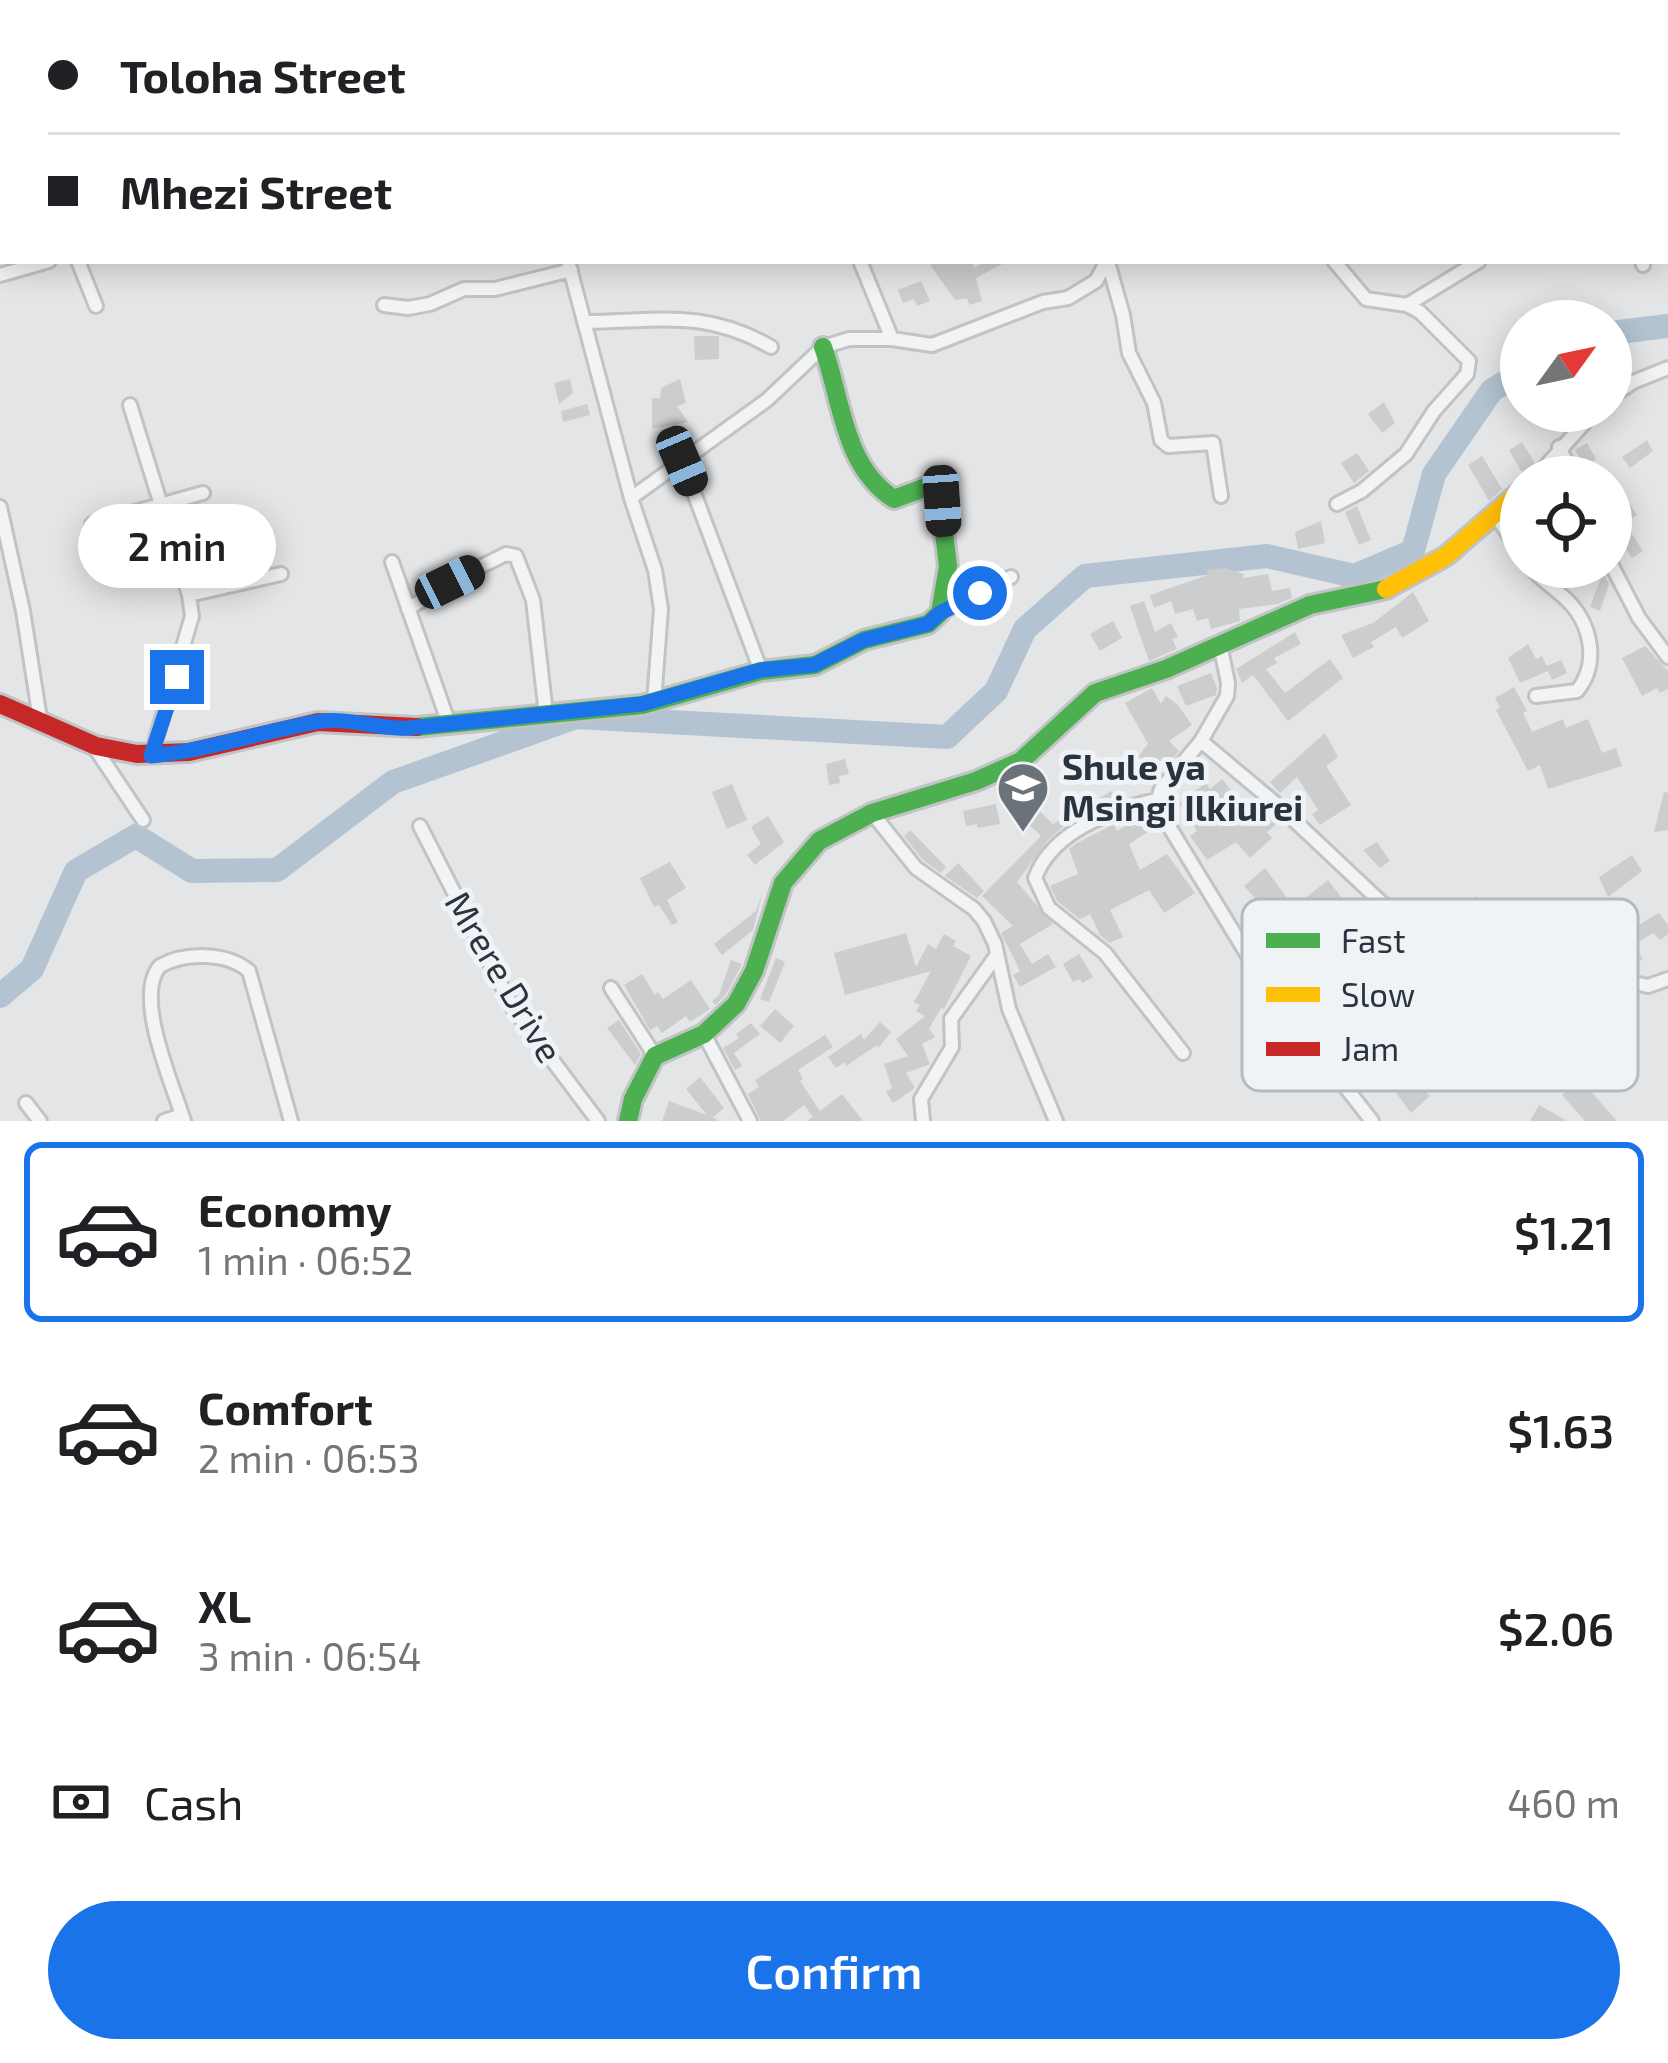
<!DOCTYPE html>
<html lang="en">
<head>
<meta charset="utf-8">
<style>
  body { margin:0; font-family:"Exo 2",sans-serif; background:#f2f2f2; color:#202124; height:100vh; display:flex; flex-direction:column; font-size:45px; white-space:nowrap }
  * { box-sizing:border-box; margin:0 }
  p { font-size:39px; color:#757577 }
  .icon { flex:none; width:66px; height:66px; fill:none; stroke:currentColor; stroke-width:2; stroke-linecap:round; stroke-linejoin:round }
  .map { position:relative; height:1121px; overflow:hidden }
  .drawer { display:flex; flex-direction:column; background:#fff; flex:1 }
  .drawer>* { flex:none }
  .top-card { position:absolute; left:0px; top:0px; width:1668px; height:264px; box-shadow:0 6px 30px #0003; display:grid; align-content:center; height:264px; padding:0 48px; background:#fff }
  .needle { width:78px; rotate:57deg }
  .tools { position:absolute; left:1500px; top:300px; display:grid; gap:24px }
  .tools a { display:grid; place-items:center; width:132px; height:132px; border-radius:50%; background:#fff; box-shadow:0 6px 30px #0003; font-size:60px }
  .end { position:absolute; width:54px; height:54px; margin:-27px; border:15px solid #1a73e8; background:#fff; box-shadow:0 0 0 6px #fff }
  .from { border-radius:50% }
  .bubble { position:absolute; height:84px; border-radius:42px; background:#fff; box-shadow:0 6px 30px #0003; font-size:39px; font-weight:600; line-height:84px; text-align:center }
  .car { position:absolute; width:36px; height:72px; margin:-36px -18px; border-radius:15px; box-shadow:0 0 9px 3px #0007; background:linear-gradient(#222 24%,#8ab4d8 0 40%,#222 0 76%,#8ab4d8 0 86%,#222 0) }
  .top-card b { display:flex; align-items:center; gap:42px; height:114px; font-size:45px }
  .top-card b+b { border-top:3px solid #e0e0e0 }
  .top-card i { width:30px; height:30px; background:#202124 }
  ul { padding:21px 0 0; list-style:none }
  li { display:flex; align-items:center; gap:36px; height:180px; margin:0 24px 18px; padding:0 24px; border:6px solid transparent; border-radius:18px }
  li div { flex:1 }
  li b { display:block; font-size:45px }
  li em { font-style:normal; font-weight:600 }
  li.on { border-color:#1a73e8 }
  li>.icon { width:108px; height:108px; stroke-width:1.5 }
  .pay { display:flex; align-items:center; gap:30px; height:132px; padding:0 48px; font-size:45px }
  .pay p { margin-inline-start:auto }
  .primary-button { display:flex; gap:24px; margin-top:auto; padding:24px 48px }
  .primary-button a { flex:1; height:138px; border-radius:72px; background:#1a73e8; color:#fff; font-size:48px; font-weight:600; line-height:138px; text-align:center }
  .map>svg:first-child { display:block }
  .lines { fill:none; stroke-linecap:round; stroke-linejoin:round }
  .river { stroke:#b3c3d1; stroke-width:24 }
  .building { fill:#cbcdcf }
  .street-casing { stroke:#c1c3c5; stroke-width:18 }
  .fast-casing { stroke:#c1c3c5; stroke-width:24 }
  .slow-casing { stroke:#c1c3c5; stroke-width:24 }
  .jam-casing { stroke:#c1c3c5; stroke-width:24 }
  .street { stroke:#f1f3f4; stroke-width:12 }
  .fast { stroke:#4caf50; stroke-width:18 }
  .slow { stroke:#ffc107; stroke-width:18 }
  .jam { stroke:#c62828; stroke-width:18 }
  .route { stroke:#1a73e8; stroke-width:15 }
  .labels { text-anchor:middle; stroke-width:10; stroke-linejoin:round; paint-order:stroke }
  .poi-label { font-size:36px; font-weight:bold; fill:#2a3440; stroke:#f0f3f6; text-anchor:start }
  .street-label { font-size:36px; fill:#2a3440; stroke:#f0f3f6 }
  .key { fill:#f0f3f6; stroke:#b5babf; stroke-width:3 }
  .key-label { font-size:33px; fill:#2a3440 }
</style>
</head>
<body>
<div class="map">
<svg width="1668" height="1121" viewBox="0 0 1668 1121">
  <rect width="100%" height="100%" fill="#e3e5e7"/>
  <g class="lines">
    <path class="river" d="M1611,333L1668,326
      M0,996L32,969L76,871L136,836L192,871L277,870L393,782L576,717L947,737L996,691L1025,629L1085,576L1267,556L1354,576L1413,551L1434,474L1492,390L1521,373"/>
  </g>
  <path class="building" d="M924,261H972L974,268L986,261H1008L976,278L982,301L969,305L967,298L955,300L930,265H933Z
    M921,281L930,301L917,306L914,299L903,303L898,290Z
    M694,336H719V359L695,360Z
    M570,379L573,393L559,404L554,383Z
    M680,379L686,403L677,406L688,422L652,429V398H660L661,388Z
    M1384,402L1395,423L1382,433L1368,414Z
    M587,404L590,415L563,422L561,411Z
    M1647,440L1653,451L1630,468L1622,457Z
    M1522,442L1535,463L1527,472L1521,471L1509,450Z
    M1587,443L1596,459L1585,467L1575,450Z
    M1357,453L1369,471L1354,483L1341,463Z
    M1482,456L1502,489L1489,501L1468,465Z
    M1625,497L1637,515L1625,523L1643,551L1632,558L1611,527V506Z
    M1357,506L1371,540L1359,545L1345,512Z
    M1321,521L1325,543L1298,549L1295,532Z
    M1225,568L1244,574L1243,578L1268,574L1272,591L1290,588L1292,598L1278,604L1239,609L1240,621L1211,629L1208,618L1197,621L1193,609L1175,614L1171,601L1154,608L1150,595L1208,575L1207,570Z
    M1603,572L1609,584L1600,611L1590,607Z
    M1413,592L1429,621L1402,638L1396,627L1371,642L1374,647L1353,658L1341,635L1373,623Z
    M1144,601L1155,632L1171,623L1178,637L1172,639L1177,649L1149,661L1130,606Z
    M1113,621L1122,638L1100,651L1090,634Z
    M1295,632L1301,644L1274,658L1277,663L1266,669L1285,693L1330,659L1343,678L1288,721L1253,675L1242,683L1236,669Z
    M1528,644L1536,659L1542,656L1547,666L1561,660L1567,673L1552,680L1548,671L1520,683L1508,658Z
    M1645,646L1668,671V689L1660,693L1657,688L1642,696L1622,658Z
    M1211,673L1217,688L1216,695L1186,706L1177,686Z
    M1514,687L1527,711L1523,713L1532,732L1563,719L1566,728L1588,719L1602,753L1616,748L1622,766L1548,789L1540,765L1528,771L1496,710L1500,708L1495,698Z
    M1152,688L1161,704L1166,696L1178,705L1192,725L1169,741L1179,751L1166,767L1161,761L1155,769L1138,757L1148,744L1125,703Z
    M1325,733L1338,757L1326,766L1351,805L1320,825L1312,814L1318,810L1297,777L1280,793L1270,782Z
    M845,759L849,774L839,776L840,783L829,785L826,764Z
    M1222,779L1246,809L1256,801L1280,821L1267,832L1272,838L1250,858L1236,842L1207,860L1190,836L1197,831L1179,803L1206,783L1210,789Z
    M732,784L747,820L727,829L712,792Z
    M1019,791L1053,824L1112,791L1117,800L1064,826L1048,840L1017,882L1053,924L1020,944L1032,964L1048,954L1056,967L1020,987L1013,975L1020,971L1001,933L1013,926L982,896L1041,836L1007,803Z
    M1664,792L1668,793V830L1654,832Z
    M996,804L1000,824L978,828L977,824L966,826L963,811Z
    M1148,813L1157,826L1129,844L1140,870L1167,854L1195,893L1164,913L1149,890L1110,910L1123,937L1110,943L1100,935L1090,914L1080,919L1057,901L1050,886L1078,874L1069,849L1077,843L1114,824L1117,831Z
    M768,816L784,842L755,865L747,855L761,844L751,827Z
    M910,830L946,867L941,873L923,860L904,836Z
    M1377,842L1390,861L1380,868L1363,850Z
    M1632,855L1642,871L1608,897L1599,877Z
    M670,862L686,888L667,900L678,922L672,925L659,905L654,907L640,878Z
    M958,863L984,891L977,898L945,876Z
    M1265,868L1294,907L1328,880L1351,910L1339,921L1355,942L1361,935L1370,943L1352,964L1343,956L1348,950L1332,930L1300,947L1297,942L1294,944L1265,901L1261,905L1244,886Z
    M763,891L753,930L722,955L714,944L756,911Z
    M1476,896L1489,915L1474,924L1459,908Z
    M1659,913L1668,925V934L1660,940L1653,933L1634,945L1643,959L1628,969L1617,951L1595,963L1581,943L1598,932L1606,944Z
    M906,933L916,967L928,944L936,949L944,934L956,941L953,946L971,956L944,1009L941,1008L929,1029L935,1037L922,1044L930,1064L906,1073L915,1088L893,1103L886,1092L892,1088L884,1064L908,1056L896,1039L925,1016L916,1011L920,1005L914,1002L931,971L845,995L834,953Z
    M1079,954L1093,977L1082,983L1080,979L1073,982L1063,964Z
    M776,958L785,962L769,1002L760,999Z
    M731,960L742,964L740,968L725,996L715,1005L712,1001L719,995Z
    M642,974L655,995L658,992L663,999L691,980L710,1009L690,1022L686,1016L662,1033L657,1026L650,1030L624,985Z
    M775,1009L794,1026L780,1043L760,1026Z
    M619,1020L641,1054L635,1065L607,1028Z
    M880,1022L891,1032L878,1048L877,1045L846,1066L845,1062L836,1068L828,1057L861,1034L864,1040Z
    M751,1023L760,1034L734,1053L742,1066L735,1070L723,1048L739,1038L736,1034Z
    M825,1035L833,1047L798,1070L803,1079L800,1081L820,1111L842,1094L863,1121H807L813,1117L804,1105L783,1121H761L748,1094L759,1087L755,1080Z
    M1390,1051L1413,1082L1441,1063L1451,1076L1427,1093L1430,1096L1411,1113L1374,1063Z
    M700,1077L724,1108L713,1117L719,1121H662L669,1101L707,1115L686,1089Z
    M1580,1079L1617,1121H1585L1562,1095Z
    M1539,1105L1567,1121H1530Z"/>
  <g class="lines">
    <g class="street-casing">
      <path id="street" d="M184,0V3
        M499,0V3
        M804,0L805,3
        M1407,0L1408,3
        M1499,0L1500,3
        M1588,0L1589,3
        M1279,3L1297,0
        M1665,77H1668
        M78,261L96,306
        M568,261L631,498L655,570L661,609L654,702
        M860,261L892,339
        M1334,261L1366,299L1407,305L1420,312L1469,361L1467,374L1434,411L1406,454L1362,491L1337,504
        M1642,261L1643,265
        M1108,262L1123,315L1129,353L1154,403L1161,440L1168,446L1213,443L1221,496
        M0,275L49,261
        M384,305L408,308L430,304L464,289H495L571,270
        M1407,305L1479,261
        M586,322C659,321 705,309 771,347
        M1611,397L1633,382L1668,368
        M130,405L189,595L192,616L151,756
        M1559,447L1574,477
        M682,461L761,671
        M1536,477L1595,411
        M631,498L767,400L823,347L849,339H892L932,345L1043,302L1068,298L1096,281L1107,261
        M0,507L23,611L40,719
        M1496,516L1521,553
        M92,524L203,493
        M392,562L449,724
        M1611,564L1639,618L1668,657
        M1531,567C1542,581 1556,589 1568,601C1592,626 1599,664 1577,691L1536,696
        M189,595L281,574
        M408,609L450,582L506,554L516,556L533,600L546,714
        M940,613L1011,577
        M1220,644L1228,683L1227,696L1201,741L1161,789L1156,805L1267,987L1372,1121
        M1201,741L1281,808L1383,904L1399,911L1443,916L1463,936L1514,956L1648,986L1668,979
        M93,745L143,820
        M1160,799C1115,809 1053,829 1035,878L1049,908L1105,953L1183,1053
        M872,813L916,868L974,909L984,921L995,944L1009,1009L1056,1121
        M420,826L513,1008L598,1121
        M611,988L655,1056
        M704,1034L750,1121
        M26,1103L40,1121
        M164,1121L176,1117L184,1121C173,1085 133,996 160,966C185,952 227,952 249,971L291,1121
        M923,1121L921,1099L952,1047L951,1019L996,956"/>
    </g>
    <g class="fast-casing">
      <path id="fast" d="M417,727L642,705L761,671L815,665L864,640L928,624L940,613L948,566L939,492L929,486L894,499C843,466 842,400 823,347
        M628,1121L633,1099L655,1056L704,1034L736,1004L754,971L783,883L819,841L872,813L976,781L1021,761L1095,693L1166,669L1310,605L1386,589"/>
    </g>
    <g class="slow-casing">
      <path id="slow" d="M1386,589L1446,556L1521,491"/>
    </g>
    <g class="jam-casing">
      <path id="jam" d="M0,704L96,746L137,754L189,752L318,722L417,727"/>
    </g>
    <use href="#street" class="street"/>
    <use href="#fast" class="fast"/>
    <use href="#slow" class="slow"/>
    <use href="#jam" class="jam"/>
  </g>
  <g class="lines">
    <path class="route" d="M177,677L151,756C208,750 261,732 316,722C348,716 378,730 409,728L642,704L761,670L814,665L864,640L928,624L940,613L980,593"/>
  </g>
  <defs>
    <g id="school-pin" transform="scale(2.7)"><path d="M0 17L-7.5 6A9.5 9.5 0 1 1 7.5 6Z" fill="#6b727a" stroke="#f0f3f6"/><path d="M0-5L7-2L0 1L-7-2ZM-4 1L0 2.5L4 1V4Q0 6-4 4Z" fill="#fff"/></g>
  </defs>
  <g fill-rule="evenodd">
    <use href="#school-pin" x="1023" y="788"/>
  </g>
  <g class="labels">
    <g class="poi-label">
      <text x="1062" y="780">Shule ya<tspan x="1062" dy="41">Msingi Ilkiurei</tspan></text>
    </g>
    <g class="street-label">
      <text transform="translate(504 977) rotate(59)" y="13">Mrere Drive</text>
    </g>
  </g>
  <rect x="1242" y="899" width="396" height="192" rx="18" class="key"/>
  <rect x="1266" y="933" width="54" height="15" fill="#4caf50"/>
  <rect x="1266" y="987" width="54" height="15" fill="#ffc107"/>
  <rect x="1266" y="1042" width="54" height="14" fill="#c62828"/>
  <g class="key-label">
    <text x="1341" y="953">Fast</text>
    <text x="1341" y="1007">Slow</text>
    <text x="1341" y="1061">Jam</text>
  </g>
</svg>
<div class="tools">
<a><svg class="needle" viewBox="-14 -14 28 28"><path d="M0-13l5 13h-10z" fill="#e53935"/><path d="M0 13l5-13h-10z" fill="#757577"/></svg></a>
<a><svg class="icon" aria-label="locate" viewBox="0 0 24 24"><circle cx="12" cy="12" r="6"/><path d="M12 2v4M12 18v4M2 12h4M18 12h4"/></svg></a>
</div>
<i class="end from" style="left:980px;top:593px"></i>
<i class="end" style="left:177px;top:677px"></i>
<div class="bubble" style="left:78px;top:504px;width:198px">2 min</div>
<i class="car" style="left:682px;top:461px;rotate:157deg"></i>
<i class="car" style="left:942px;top:501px;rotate:176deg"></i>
<i class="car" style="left:450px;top:582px;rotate:64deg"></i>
<div class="top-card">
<b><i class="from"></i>Toloha Street</b>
<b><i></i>Mhezi Street</b>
</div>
</div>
<section class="drawer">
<ul>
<li class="on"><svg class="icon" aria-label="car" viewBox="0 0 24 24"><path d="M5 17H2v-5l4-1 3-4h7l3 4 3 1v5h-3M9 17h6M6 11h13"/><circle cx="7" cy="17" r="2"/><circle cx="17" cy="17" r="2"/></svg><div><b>Economy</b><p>1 min · 06:52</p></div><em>$1.21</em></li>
<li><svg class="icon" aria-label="car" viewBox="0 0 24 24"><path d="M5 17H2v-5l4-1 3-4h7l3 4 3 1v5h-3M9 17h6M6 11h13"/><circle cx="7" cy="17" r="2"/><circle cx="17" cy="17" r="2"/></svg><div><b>Comfort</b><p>2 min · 06:53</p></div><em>$1.63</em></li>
<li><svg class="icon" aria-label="car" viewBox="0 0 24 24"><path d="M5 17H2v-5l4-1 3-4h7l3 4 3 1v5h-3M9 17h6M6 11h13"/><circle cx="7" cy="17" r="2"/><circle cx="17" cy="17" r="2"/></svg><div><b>XL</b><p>3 min · 06:54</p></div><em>$2.06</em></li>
</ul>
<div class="pay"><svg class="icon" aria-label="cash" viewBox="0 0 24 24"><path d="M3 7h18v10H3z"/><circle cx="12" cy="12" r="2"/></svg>Cash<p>460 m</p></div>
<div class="primary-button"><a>Confirm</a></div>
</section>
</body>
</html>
